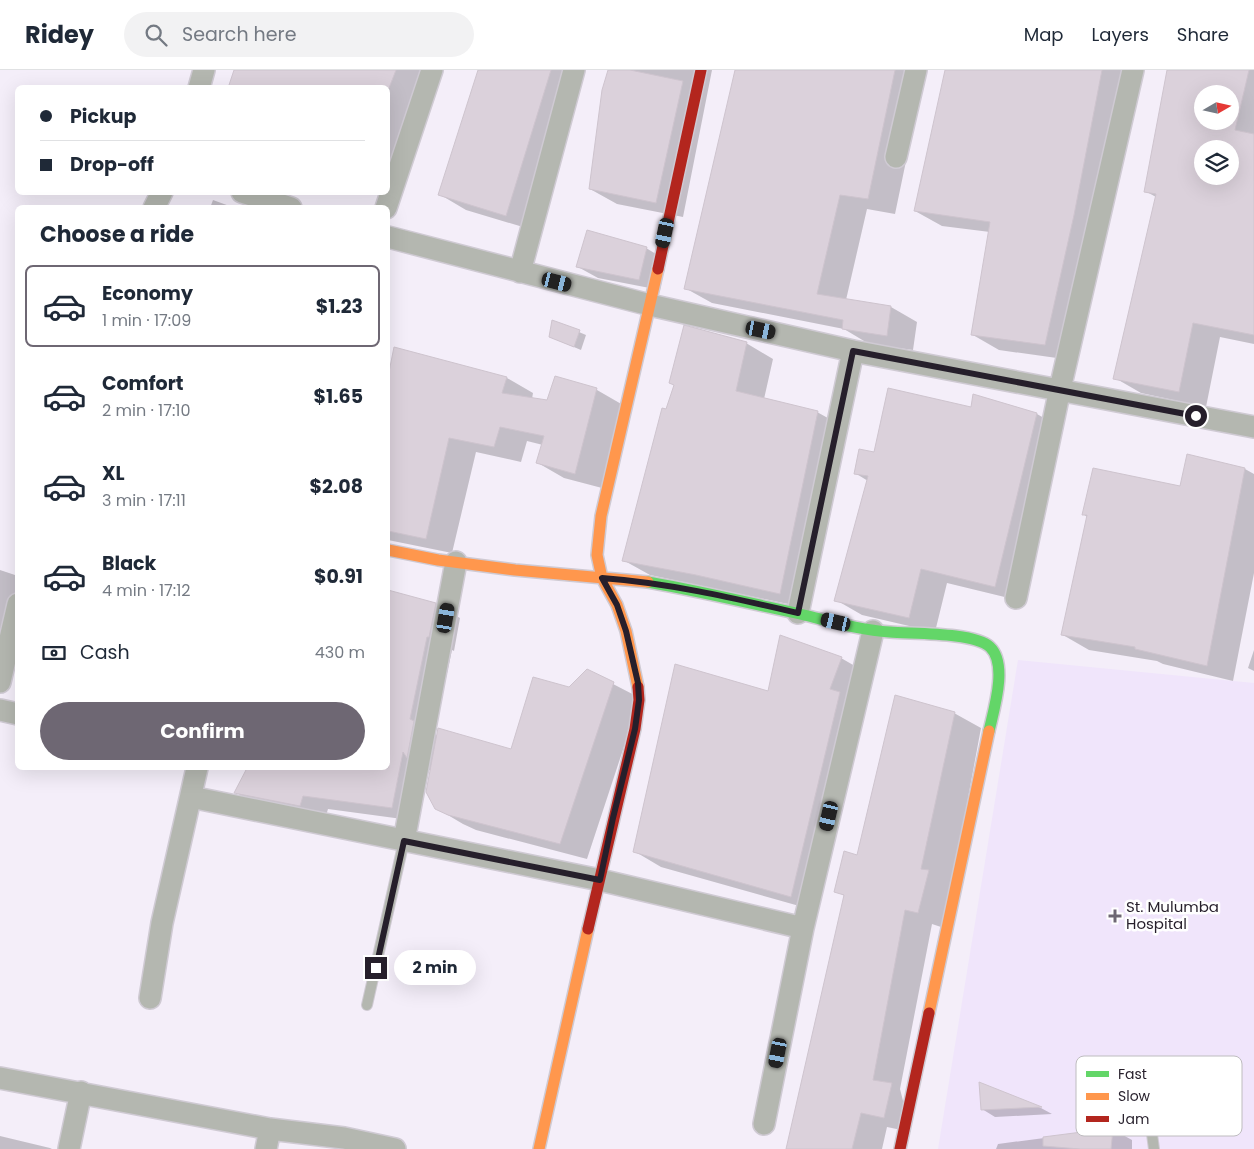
<!DOCTYPE html>
<html lang="en">
<head>
<meta charset="utf-8">
<style>
  body { margin:0; font-family:Poppins,sans-serif; background:#f2f2f3; color:#1f2937; height:100vh; display:flex; flex-direction:column; font-size:19px; white-space:nowrap }
  * { box-sizing:border-box; margin:0 }
  p { font-size:16px; color:#747a83 }
  .icon { flex:none; width:28px; height:28px; fill:none; stroke:currentColor; stroke-width:2; stroke-linecap:round; stroke-linejoin:round }
  .map { position:relative; flex:1; overflow:hidden }
  .details { position:absolute; left:15px; top:135px; width:375px; height:565px; display:flex; flex-direction:column; background:#fff; border-radius:8px; box-shadow:0 5px 20px #0002 }
  .details>* { flex:none }
  .guide { position:absolute; left:15px; top:15px; width:375px; height:110px; border-radius:8px; box-shadow:0 5px 20px #0002; display:grid; align-content:center; height:110px; padding:0 25px; background:#fff }
  .needle { width:32px; rotate:81deg }
  .tools { position:absolute; left:1194px; top:15px; display:grid; gap:10px }
  .tools a { display:grid; place-items:center; width:45px; height:45px; border-radius:50%; background:#fff; box-shadow:0 5px 20px #0002; font-size:25px }
  .end { position:absolute; width:22px; height:22px; margin:-11px; border:6px solid #261f2b; background:#fff; box-shadow:0 0 0 2px #fff }
  .from { border-radius:50% }
  .bubble { position:absolute; height:35px; border-radius:18px; background:#fff; box-shadow:0 5px 20px #0002; font-size:16px; font-weight:700; line-height:35px; text-align:center }
  .car { position:absolute; width:15px; height:30px; margin:-15px -8px; border-radius:6px; box-shadow:0 0 4px 1px #0007; background:linear-gradient(#222 24%,#8ab4d8 0 40%,#222 0 76%,#8ab4d8 0 86%,#222 0) }
  .guide b { display:flex; align-items:center; gap:18px; height:48px; font-size:19px }
  .guide b+b { border-top:1px solid #e0e1e3 }
  .guide i { width:12px; height:12px; background:#1f2937 }
  ul { padding:0; list-style:none }
  li { display:flex; align-items:center; gap:15px; height:82px; margin:0 10px 8px; padding:0 15px; border:2px solid transparent; border-radius:8px }
  li div { flex:1 }
  li b { display:block; font-size:19px }
  li em { font-style:normal; font-weight:700 }
  li.on { border-color:#6e6773 }
  li>.icon { width:45px; height:45px; stroke-width:1.5 }
  h2 { padding:0 25px; font-size:22px; line-height:60px }
  .pay { display:flex; align-items:center; gap:12px; height:55px; padding:0 25px; font-size:19px }
  .pay p { margin-inline-start:auto }
  .action { display:flex; gap:10px; margin-top:auto; padding:10px 25px }
  .action a { flex:1; height:58px; border-radius:30px; background:#6e6773; color:#fff; font-size:20px; font-weight:700; line-height:58px; text-align:center }
  header { display:flex; align-items:center; gap:30px; box-sizing:border-box; height:70px; padding:0 25px; background:#fff; border-bottom:1px solid #e0e1e3 }
  header strong { font-size:24px }
  nav { display:flex; gap:28px; margin-inline-start:auto; font-size:18px }
  .search { width:350px; height:45px; background:#f2f2f3; display:flex; align-items:center; gap:12px; box-sizing:border-box; padding:0 18px; border-radius:28px; color:#747a83; font-size:19px }
  .map>svg:first-child { display:block }
  .built { fill:#f0e5fb }
  .shadow { fill:#0003; fill-rule:evenodd }
  .building { fill:#dbd1db; stroke:#cec4ce; fill-rule:evenodd }
  .lines { fill:none; stroke-linecap:round; stroke-linejoin:round }
  .lane-casing { stroke:#cfcad3; stroke-width:12 }
  .street-casing { stroke:#cfcad3; stroke-width:24 }
  .fast-casing { stroke:#cfcad3; stroke-width:14 }
  .slow-casing { stroke:#cfcad3; stroke-width:14 }
  .jam-casing { stroke:#cfcad3; stroke-width:14 }
  .lane { stroke:#b4b7b0; stroke-width:10 }
  .street { stroke:#b4b7b0; stroke-width:21 }
  .fast { stroke:#63d668; stroke-width:11 }
  .slow { stroke:#ff974d; stroke-width:11 }
  .jam { stroke:#b3261e; stroke-width:11 }
  .route { stroke:#261f2b; stroke-width:6 }
  .poi-dot { fill:#6e6773; stroke:#fff; stroke-width:2 }
  .labels { text-anchor:middle; stroke-width:5; stroke-linejoin:round; paint-order:stroke }
  .poi-label { font-size:15px; fill:#261f2b; stroke:#fff; text-anchor:start }
  .key { fill:#fff; stroke:#bebcbf; stroke-width:1 }
  .key-label { font-size:14px; fill:#261f2b }
</style>
</head>
<body>
<header>
<strong>Ridey</strong>
<div class="search"><svg class="icon" aria-label="search" viewBox="0 0 24 24"><circle cx="10" cy="10" r="6"/><path d="M15 15l6 6"/></svg>Search here</div>
<nav><a>Map</a><a>Layers</a><a>Share</a></nav>
</header>
<div class="map">
<svg width="1254" height="1079" viewBox="0 0 1254 1079">
  <rect width="100%" height="100%" fill="#f4eef9"/>
  <path class="built" d="M1018,590L1254,613V1079H938Z"/>
  <path class="shadow" d="M235,0H441L388,105V18Z
    M480,0H572L533,160L466,140L439,124Z
    M609,0H712L683,147L617,134L590,119Z
    M736,0H925L895,144L867,139L846,230L891,237L917,252L913,280L869,274L844,259L712,233L685,218Z
    M947,0H1131L1071,290L999,280L973,265L990,162L942,156L915,141Z
    M1168,0H1254V274L1220,267L1206,337L1141,323L1115,308L1156,127L1145,121ZM1202,24H1230V51H1202ZM1202,79H1230V106H1202Z
    M213,130L235,138H210Z
    M646,178L666,190L660,220L598,208L578,197Z
    M553,251L586,265L581,280L550,267Z
    M746,273L773,289L764,329L817,342L844,357L807,538L650,505L623,490L666,341Z
    M395,279L507,308L533,323L532,329L548,332L556,307L597,320L623,335L602,418L564,408L538,393L543,375L527,371L521,392L476,382L452,483L388,470V313Z
    M974,326L1037,344L1063,359L1021,531L947,513L935,562L862,545L836,530L868,411L855,403L874,384L972,338Z
    M1188,385L1245,399L1254,404V503L1233,611L1163,594L1157,591L1089,580L1063,565L1087,447L1083,444L1181,418Z
    M0,500L18,506V563L0,559Z
    M388,521L435,534L460,548L454,581L452,580L434,664L438,666L512,681L588,601L640,628L587,789L476,760L463,754L436,738L431,701L427,699L417,751L328,739L325,749L260,737L235,722L248,698H388Z
    M1254,580V601L1248,598Z
    M841,588L867,603L857,633L866,639L817,841L661,797L634,781L769,622Z
    M954,643L981,658L944,858L932,854L900,1019L911,1062L887,1057L882,1079H788L845,826L836,821Z
    M981,1014L1041,1038L1052,1044L995,1047L982,1039Z
    M1112,1059L1132,1070V1079H996L998,1074Z
    M0,1066L50,1078L52,1079H0Z"/>
  <path class="building" d="M234,0H396L389,18H228Z
    M478,0H551L506,146L438,125Z
    M608,0H630L683,11L656,133L589,119L602,20Z
    M735,0H895L868,129L840,125L817,224L891,236L887,266L842,259L843,250L684,219Z
    M945,0H1102L1074,145L1045,275L971,265L990,152L914,141Z
    M1167,0H1249L1235,60L1254,64V265L1193,253L1179,322L1113,309L1156,124L1144,122ZM1202,24H1230V51H1202ZM1202,79H1230V106H1202Z
    M587,160L647,177L639,210L576,197Z
    M552,250L580,260L574,277L549,267Z
    M684,255L747,272L736,321L818,341L780,524L696,505L622,491L662,338L666,339L674,315L669,313Z
    M394,277L507,307L502,323L547,330L555,306L597,318L575,404L536,393L544,366L500,357L494,377L449,368L426,469L388,461V307Z
    M888,318L971,337L973,324L1037,343L995,517L921,499L909,548L834,531L868,406L854,404L859,379L874,382Z
    M1187,384L1245,398L1207,596L1135,579V577L1061,565L1087,445H1082L1093,398L1180,416Z
    M388,520L436,533L429,567H427L410,649L414,651L407,688L403,682L392,738L303,726L300,736L234,723L247,698H388Z
    M780,565L842,587L830,619L840,622L791,827L633,782L675,594L768,621Z
    M587,599L614,612L560,774L448,745L435,739L426,722L438,658L511,679L533,607L569,617Z
    M895,625L955,642L921,799L929,800L918,843L905,840L873,1010L892,1013L884,1048L861,1043L852,1079H786L844,825L834,822L844,781L857,785Z
    M979,1012L1042,1037L981,1040Z
    M1113,1058L1111,1079H1080L1043,1076V1067Z"/>
  <g class="lines">
    <g class="lane-casing">
      <path id="lane" d="M367,935L404,771
        M1147,1027L1154,1079"/>
    </g>
    <g class="street-casing">
      <path id="street" d="M199,18L204,0
        M896,87L916,0
        M242,122L291,138
        M154,138L162,122
        M386,138L432,0
        M388,167L650,235L853,281
        M520,202L574,0
        M1016,528L1060,319L1133,0
        M798,543L853,281L1254,357
        M0,612L18,534
        M0,640L18,644
        M191,727L600,810L803,858
        M404,771L456,492
        M150,928L162,853L197,698
        M0,1008L270,1059L344,1068L395,1079
        M764,1054L803,858L873,561
        M69,1079L81,1022
        M266,1079L270,1059"/>
    </g>
    <g class="fast-casing">
      <path id="fast" d="M648,512C699,521 750,533 800,544C830,551 859,560 890,562C912,564 974,562 990,577C1008,594 994,639 989,661"/>
    </g>
    <g class="slow-casing">
      <path id="slow" d="M388,480L438,490L515,500L648,512
        M638,617L626,561L617,535L602,508L597,485L601,446L658,199
        M929,943L989,661
        M539,1079L588,859"/>
    </g>
    <g class="jam-casing">
      <path id="jam" d="M658,199L701,0
        M588,859L635,659L639,630L638,617
        M900,1079L929,943"/>
    </g>
    <use href="#lane" class="lane"/>
    <use href="#street" class="street"/>
    <use href="#fast" class="fast"/>
    <use href="#slow" class="slow"/>
    <use href="#jam" class="jam"/>
  </g>
  <g class="lines">
    <path class="route" d="M376,898L404,771L600,810L613,748L635,659L639,630L638,613L626,561L617,535L602,508C669,513 733,528 798,543L853,281L1196,346"/>
  </g>
  <path class="poi-dot" d="M1112.5 838.5h5v5h5v5h-5v5h-5v-5h-5v-5h5z"/>
  <g class="labels">
    <g class="poi-label">
      <text x="1126" y="842">St. Mulumba<tspan x="1126" dy="17">Hospital</tspan></text>
    </g>
  </g>
  <rect x="1076" y="986" width="166" height="80" rx="8" class="key"/>
  <rect x="1086" y="1001" width="23" height="6" fill="#63d668"/>
  <rect x="1086" y="1023" width="23" height="7" fill="#ff974d"/>
  <rect x="1086" y="1046" width="23" height="6" fill="#b3261e"/>
  <g class="key-label">
    <text x="1118" y="1009">Fast</text>
    <text x="1118" y="1031">Slow</text>
    <text x="1118" y="1054">Jam</text>
  </g>
</svg>
<div class="tools">
<a><svg class="needle" viewBox="-14 -14 28 28"><path d="M0-13l5 13h-10z" fill="#e53935"/><path d="M0 13l5-13h-10z" fill="#747a83"/></svg></a>
<a><svg class="icon" aria-label="layers" viewBox="0 0 24 24"><path d="M12 4l9 5-9 5-9-5zM3 14l9 5 9-5"/></svg></a>
</div>
<i class="end from" style="left:1196px;top:346px"></i>
<i class="end" style="left:376px;top:898px"></i>
<div class="bubble" style="left:394px;top:880px;width:82px">2 min</div>
<i class="car" style="left:665px;top:163px;rotate:192deg"></i>
<i class="car" style="left:557px;top:212px;rotate:104deg"></i>
<i class="car" style="left:761px;top:260px;rotate:102deg"></i>
<i class="car" style="left:446px;top:548px;rotate:10deg"></i>
<i class="car" style="left:836px;top:552px;rotate:283deg"></i>
<i class="car" style="left:829px;top:746px;rotate:193deg"></i>
<i class="car" style="left:778px;top:983px;rotate:191deg"></i>
<div class="guide">
<b><i class="from"></i>Pickup</b>
<b><i></i>Drop-off</b>
</div>
<section class="details">
<h2>Choose a ride</h2>
<ul>
<li class="on"><svg class="icon" aria-label="car" viewBox="0 0 24 24"><path d="M5 17H2v-5l4-1 3-4h7l3 4 3 1v5h-3M9 17h6M6 11h13"/><circle cx="7" cy="17" r="2"/><circle cx="17" cy="17" r="2"/></svg><div><b>Economy</b><p>1 min · 17:09</p></div><em>$1.23</em></li>
<li><svg class="icon" aria-label="car" viewBox="0 0 24 24"><path d="M5 17H2v-5l4-1 3-4h7l3 4 3 1v5h-3M9 17h6M6 11h13"/><circle cx="7" cy="17" r="2"/><circle cx="17" cy="17" r="2"/></svg><div><b>Comfort</b><p>2 min · 17:10</p></div><em>$1.65</em></li>
<li><svg class="icon" aria-label="car" viewBox="0 0 24 24"><path d="M5 17H2v-5l4-1 3-4h7l3 4 3 1v5h-3M9 17h6M6 11h13"/><circle cx="7" cy="17" r="2"/><circle cx="17" cy="17" r="2"/></svg><div><b>XL</b><p>3 min · 17:11</p></div><em>$2.08</em></li>
<li><svg class="icon" aria-label="car" viewBox="0 0 24 24"><path d="M5 17H2v-5l4-1 3-4h7l3 4 3 1v5h-3M9 17h6M6 11h13"/><circle cx="7" cy="17" r="2"/><circle cx="17" cy="17" r="2"/></svg><div><b>Black</b><p>4 min · 17:12</p></div><em>$0.91</em></li>
</ul>
<div class="pay"><svg class="icon" aria-label="cash" viewBox="0 0 24 24"><path d="M3 7h18v10H3z"/><circle cx="12" cy="12" r="2"/></svg>Cash<p>430 m</p></div>
<div class="action"><a>Confirm</a></div>
</section>
</div>
</body>
</html>
